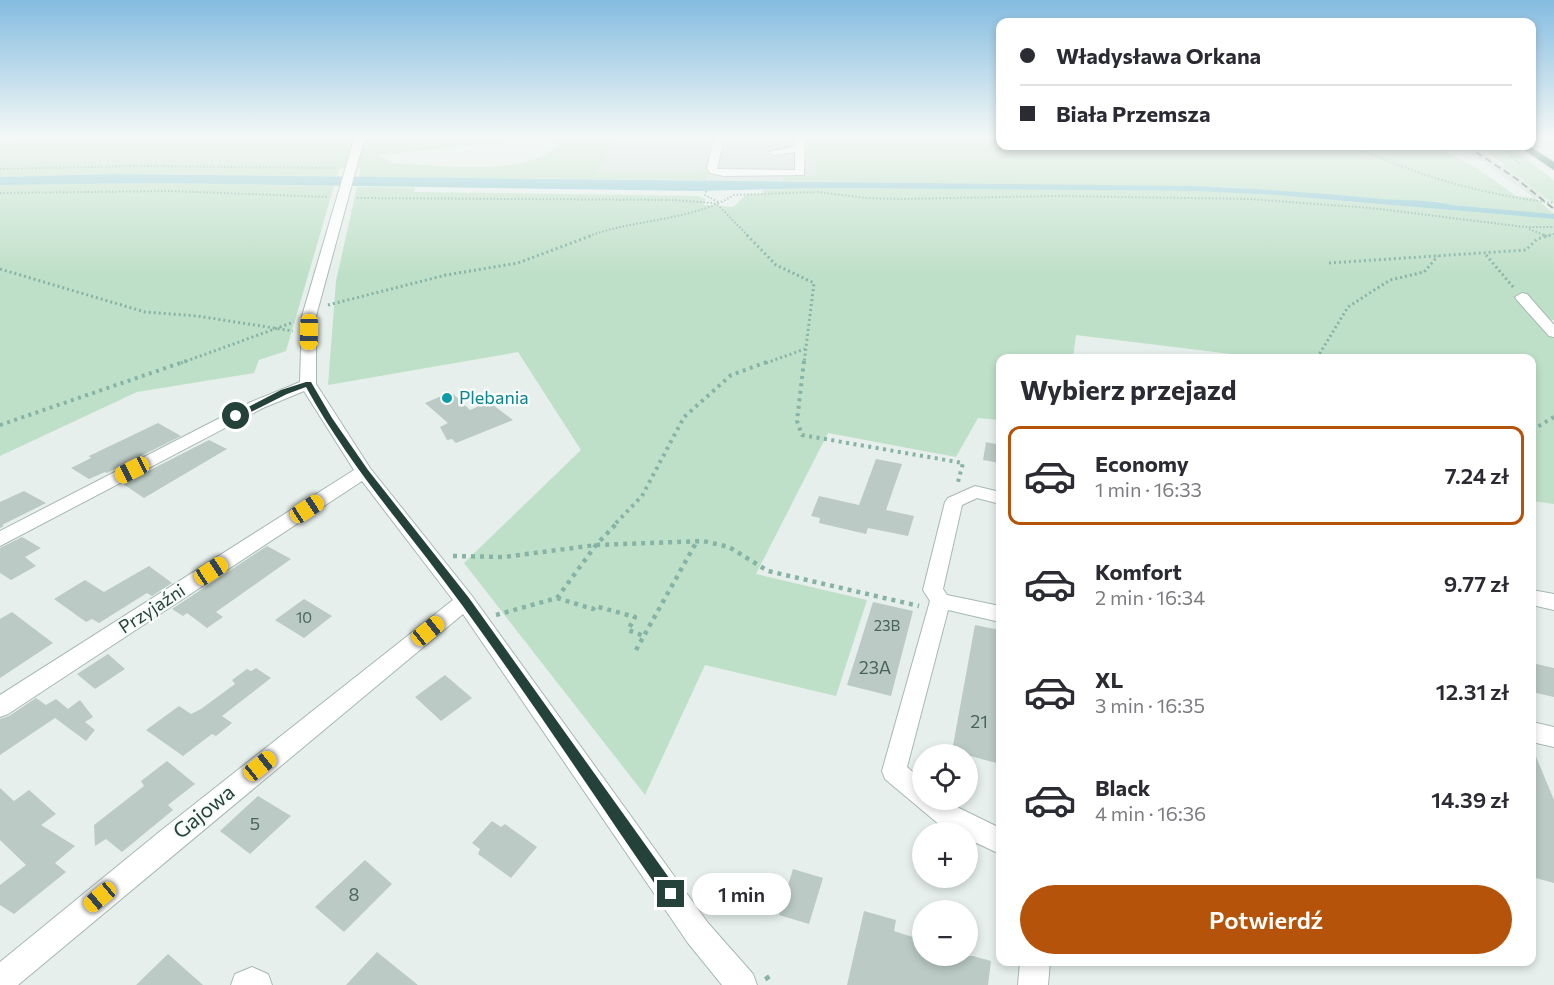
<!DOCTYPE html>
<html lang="pl">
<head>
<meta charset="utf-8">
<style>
  body { margin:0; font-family:Commissioner,sans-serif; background:#f7f7f7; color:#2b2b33; height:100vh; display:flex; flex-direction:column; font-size:22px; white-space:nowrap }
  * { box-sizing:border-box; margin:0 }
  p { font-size:20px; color:#7c7c81 }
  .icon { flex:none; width:33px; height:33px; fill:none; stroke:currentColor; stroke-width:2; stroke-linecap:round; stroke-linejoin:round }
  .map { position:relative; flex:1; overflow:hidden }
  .sheet { position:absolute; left:996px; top:354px; width:540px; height:612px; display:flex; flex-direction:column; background:#fff; border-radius:12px; box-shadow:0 3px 9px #0003 }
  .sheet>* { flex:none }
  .banner { position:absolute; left:996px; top:18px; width:540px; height:132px; border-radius:12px; box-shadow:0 3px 9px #0003; display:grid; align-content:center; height:132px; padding:0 24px; background:#fff }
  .tools { position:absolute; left:912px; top:744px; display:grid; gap:12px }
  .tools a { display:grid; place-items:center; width:66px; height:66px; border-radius:50%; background:#fff; box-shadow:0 3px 9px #0003; font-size:30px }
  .end { position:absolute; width:27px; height:27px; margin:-14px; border:8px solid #24423a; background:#fff; box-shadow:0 0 0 3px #fff }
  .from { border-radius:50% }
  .bubble { position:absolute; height:42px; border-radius:21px; background:#fff; box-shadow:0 3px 9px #0003; font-size:20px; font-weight:600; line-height:42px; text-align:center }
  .car { position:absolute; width:18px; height:36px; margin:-18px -9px; border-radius:8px; box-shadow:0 0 4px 2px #0007; background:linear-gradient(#f5c518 24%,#345 0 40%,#f5c518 0 76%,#345 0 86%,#f5c518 0) }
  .banner b { display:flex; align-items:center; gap:21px; height:57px; font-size:22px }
  .banner b+b { border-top:2px solid #e1e1e2 }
  .banner i { width:15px; height:15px; background:#2b2b33 }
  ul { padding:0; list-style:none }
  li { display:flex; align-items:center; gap:18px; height:99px; margin:0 12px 9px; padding:0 12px; border:3px solid transparent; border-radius:12px }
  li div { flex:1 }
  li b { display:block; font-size:22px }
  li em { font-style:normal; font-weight:600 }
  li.on { border-color:#b45309 }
  li>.icon { width:54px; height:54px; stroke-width:1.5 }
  h2 { padding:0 24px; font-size:27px; line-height:72px }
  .button { display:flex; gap:12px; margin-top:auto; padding:12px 24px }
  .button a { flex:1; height:69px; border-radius:36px; background:#b45309; color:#fff; font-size:24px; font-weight:600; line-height:69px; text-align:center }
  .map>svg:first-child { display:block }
  .built { fill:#d4dfda }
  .green { fill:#bfe0c8; fill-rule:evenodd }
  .water { fill:#8ec9d4 }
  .building { fill:#bbcac4 }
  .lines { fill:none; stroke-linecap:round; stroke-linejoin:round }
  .minor-casing { stroke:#a8b8b2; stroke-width:2 }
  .highway-casing { stroke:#c2cac8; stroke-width:2 }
  .path-far4 { stroke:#86b3a5; stroke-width:2; stroke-dasharray:1.5 2; stroke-linecap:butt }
  .path-far3 { stroke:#86b3a5; stroke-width:3; stroke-dasharray:2 3; stroke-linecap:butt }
  .path-far2 { stroke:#86b3a5; stroke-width:4; stroke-dasharray:3 4.5; stroke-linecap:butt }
  .path-far1 { stroke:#86b3a5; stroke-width:4.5; stroke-dasharray:4 5; stroke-linecap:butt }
  .path { stroke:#86b3a5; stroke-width:5; stroke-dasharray:4.5 7; stroke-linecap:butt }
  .minor { fill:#fff; fill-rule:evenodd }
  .highway { fill:#2f6f62; fill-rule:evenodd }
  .rail { stroke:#5f7d75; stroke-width:2; stroke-dasharray:7 4; stroke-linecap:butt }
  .route { fill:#24423a }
  .culture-dot { fill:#0f9aa8; stroke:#f7fbf9; stroke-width:2 }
  .labels { text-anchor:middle; stroke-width:5; stroke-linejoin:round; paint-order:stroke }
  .number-label { font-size:15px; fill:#4a645c }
  .culture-label { font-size:18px; fill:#0d838f; stroke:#f7fbf9; text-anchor:start }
  .street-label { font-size:18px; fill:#24423a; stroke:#f7fbf9 }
  .near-number-label { font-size:18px; fill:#4a645c }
  .near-street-label { font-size:21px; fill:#24423a; stroke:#f7fbf9 }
</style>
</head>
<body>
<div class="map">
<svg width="1554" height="985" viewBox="0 0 1554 985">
  <rect width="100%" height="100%" fill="#e6efeb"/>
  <path class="built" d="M615,136L808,139L809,159L815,160L816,176H783L782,181H715L706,180L708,168L687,173L596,172Z
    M1459,146H1472L1509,169L1548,199L1535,198Z"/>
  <path class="green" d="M76,136H615L597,172L687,173L708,168L706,180L359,177L361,167L339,169L337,176L112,174L0,177V142ZM552,137L556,147C526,177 434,165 393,163L379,155Z
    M810,136H1000V146H1434L1475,167L1516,196L1535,198L1554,214L1452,205L1437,201H1404L1230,187L782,181L783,176H816L815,161L809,159L807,137Z
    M1479,146H1509L1554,180V204Z
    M157,183L334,186L286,351L259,360L254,373L137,392L0,456V185Z
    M357,187L416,188L413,192L698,196L705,199L704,205L733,207L747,194H763V190L818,188L1194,191L1275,195L1554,219V320H1549L1554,326V504L1532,501V358H1232L1231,354L1076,335L1073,358H1000V420L978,418L956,457L828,433L756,574L867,600L836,696L705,665L645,795L464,563L581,450L518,352L328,385L336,281Z"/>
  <path class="water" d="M112,174L1189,186C1253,188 1318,193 1383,199C1406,201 1429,199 1452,205L1554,214V219L1275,195L1194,191L818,188L699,191L157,183L0,185V177Z"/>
  <path class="building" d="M451,392L470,410L489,402L513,420L456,443L452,439L447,440L440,427L448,423L425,403Z
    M158,423L181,436L107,473L105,472L89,479L71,468L91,458L89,456Z
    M209,440L227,449L144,498L123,484Z
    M986,442L1000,445V463L983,460Z
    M876,459L902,464L886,510L914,516L908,536L868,528L866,534L819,523L820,518L811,516L819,496L859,505Z
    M24,491L46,503L2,525L4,526L0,528V502Z
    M22,537L41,548L25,557L36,566L11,580L0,573V548Z
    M267,546L291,559L216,612L223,617L207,628L187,613L183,616L172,609Z
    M149,566L172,583L152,596L147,593L99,623L92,619L86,622L54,599L85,580L104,592Z
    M304,599L332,616L304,638L275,620Z
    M873,602L913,611L891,696L847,685Z
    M12,612L53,643L0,678V619Z
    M975,625L1000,630V764L952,751Z
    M108,654L125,669L95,689L77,674Z
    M1532,663L1554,668V697L1532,692Z
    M256,668L271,678L222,716L232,723L216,736L212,734L183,756L146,730L179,706L191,714L201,709L235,684L232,680L247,669L251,671Z
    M445,675L472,698L441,721L415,697Z
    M36,698L46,705L56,699L68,709L80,700L93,717L85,722L95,730L86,741L55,718L0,755V719L9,716Z
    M1532,747L1554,800V883L1532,877Z
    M167,761L195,784L168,805L173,810L122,852L106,839L95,846L94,825L144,786L141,781Z
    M0,788L14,801L29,790L56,814L41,825L75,846L55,863L66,872L14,914L0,905V885L26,865L0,840Z
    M258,796L291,816L250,854L220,831Z
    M492,821L501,827L505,824L537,847L511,878L478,854L480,849L472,843Z
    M365,860L392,884L344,932L315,907Z
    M793,869L823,878L809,924L779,915Z
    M864,911L896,920L894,931L922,940V956H973L991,961L988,985H847Z
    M377,952L418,985H346Z
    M168,954L203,985H136Z"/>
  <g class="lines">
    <g class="minor-casing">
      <path id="minor" d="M0,136H13L0,140Z
        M355,136H365L316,316V384L370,468L472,596L708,923L753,974L757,985H722L688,943L463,614L18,985H0V962L158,833L453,600L362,481L8,714L0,717V695L354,470L304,391L263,408L0,546V531L251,402L300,382L302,316Z
        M797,136L805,138L804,175L724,176L710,173L707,168L713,142L718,139L723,142L717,169L795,170V152L773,155L768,152L795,146Z
        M1542,136H1552L1554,145Z
        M1522,293L1527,294L1554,325V337L1549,336L1517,300L1515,297Z
        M975,486L1000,492V504L977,498L962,505L943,589L947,595L1000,606V622L948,610L907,767L922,780V800H948L959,808L1000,828V854L968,839V832H955L941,826L885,779L882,771L930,601L923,590L945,502L948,498Z
        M1532,590L1554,594V610L1532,605Z
        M1532,722L1554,727V747L1532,742Z
        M1020,962H1050L1048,985H1018Z
        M252,967L268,974L272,985H231L235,974Z"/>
    </g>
    <g class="highway-casing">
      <path id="highway" d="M1519,146H1529L1554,162V170Z"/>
    </g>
    <path class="path-far4" d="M1353,146C1418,176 1483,195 1554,203
      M1500,146L1520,164
      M0,169L134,166L335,168
      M706,191L705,195L718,202
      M0,193L170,191L329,197
      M357,198L675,200L713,203L719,206L748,236
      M1529,229L1546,236
      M589,236C634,219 693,221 734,195L818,192L866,198L899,199L1059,196L1250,199L1371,208L1525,227H1554
      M1546,236L1554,234"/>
    <path class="path-far3" d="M747,235L776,265L814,283L804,363
      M1543,235L1546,236
      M1486,255L1514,288
      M1329,263L1526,250L1537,239L1551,235
      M0,269L145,312L197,316L293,331
      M328,305L446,275L518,263L593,235
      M1317,358L1348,307L1390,280L1424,272L1438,256
      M181,363L294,322
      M766,363L805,349"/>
    <path class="path-far2" d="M804,361L797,421L802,435L963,463L958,482
      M0,425L186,361
      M1532,430L1554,417
      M616,523L642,496L684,417L731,375L770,361"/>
    <path class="path-far1" d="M453,556L504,557L596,545L703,541L729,547L768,571L919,606
      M557,598L593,609L595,606L635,617L628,630L644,636
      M496,615L557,598L596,545L618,522
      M636,650L697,541"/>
    <path class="path" d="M766,976L772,985"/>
    <use href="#minor" class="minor"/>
    <use href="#highway" class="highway"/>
    <path class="rail" d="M1467,146L1518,180L1554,209"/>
  </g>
  <linearGradient id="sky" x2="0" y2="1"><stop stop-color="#84bce0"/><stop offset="0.5" stop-color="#f4f8f6"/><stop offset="1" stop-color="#f4f8f6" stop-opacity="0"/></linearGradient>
  <rect width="1554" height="274" fill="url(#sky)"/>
  <path class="route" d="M306,382H311L332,418L368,470L469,598L677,889L679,894L677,900L671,902L666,900C598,802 532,701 462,605C409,532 349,466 306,387L287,394L239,418L231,416L281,390Z"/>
  <circle class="culture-dot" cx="447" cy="398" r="6"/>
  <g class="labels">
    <g class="number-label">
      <text x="304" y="623">10</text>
      <text x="887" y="631">23B</text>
    </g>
    <g class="culture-label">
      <text x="459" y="404">Plebania</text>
    </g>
    <g class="street-label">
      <text transform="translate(152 609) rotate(-33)" y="6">Przyjaźni</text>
    </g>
    <g class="near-number-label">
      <text x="875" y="674">23A</text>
      <text x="979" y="728">21</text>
      <text x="255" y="830">5</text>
      <text x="354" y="901">8</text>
    </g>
    <g class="near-street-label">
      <text transform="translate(204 812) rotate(-39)" y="7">Gajowa</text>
    </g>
  </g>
</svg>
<div class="tools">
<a><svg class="icon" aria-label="locate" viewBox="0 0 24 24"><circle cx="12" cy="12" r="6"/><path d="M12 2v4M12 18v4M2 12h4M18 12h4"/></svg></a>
<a>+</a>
<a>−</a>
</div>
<i class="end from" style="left:236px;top:416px"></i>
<i class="end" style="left:671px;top:894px"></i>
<div class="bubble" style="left:692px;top:873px;width:99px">1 min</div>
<i class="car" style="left:309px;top:332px;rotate:181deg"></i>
<i class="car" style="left:132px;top:470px;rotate:243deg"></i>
<i class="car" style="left:307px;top:509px;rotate:57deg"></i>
<i class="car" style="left:211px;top:571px;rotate:57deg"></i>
<i class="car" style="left:428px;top:631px;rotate:51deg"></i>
<i class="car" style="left:260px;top:766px;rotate:51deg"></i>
<i class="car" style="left:100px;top:897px;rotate:230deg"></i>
<div class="banner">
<b><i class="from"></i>Władysława Orkana</b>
<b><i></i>Biała Przemsza</b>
</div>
<section class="sheet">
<h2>Wybierz przejazd</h2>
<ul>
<li class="on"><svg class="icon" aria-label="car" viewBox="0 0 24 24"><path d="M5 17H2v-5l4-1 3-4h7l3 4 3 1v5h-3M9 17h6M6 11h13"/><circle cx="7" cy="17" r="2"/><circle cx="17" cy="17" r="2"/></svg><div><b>Economy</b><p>1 min · 16:33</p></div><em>7.24 zł</em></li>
<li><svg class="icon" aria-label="car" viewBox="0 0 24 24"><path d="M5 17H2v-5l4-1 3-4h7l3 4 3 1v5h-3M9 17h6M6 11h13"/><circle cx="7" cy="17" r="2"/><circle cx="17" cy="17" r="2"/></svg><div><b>Komfort</b><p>2 min · 16:34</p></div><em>9.77 zł</em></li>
<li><svg class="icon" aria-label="car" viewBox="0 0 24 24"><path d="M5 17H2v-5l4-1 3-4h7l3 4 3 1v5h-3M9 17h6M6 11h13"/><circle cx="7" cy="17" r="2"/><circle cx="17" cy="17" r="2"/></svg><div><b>XL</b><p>3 min · 16:35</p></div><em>12.31 zł</em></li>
<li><svg class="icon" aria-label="car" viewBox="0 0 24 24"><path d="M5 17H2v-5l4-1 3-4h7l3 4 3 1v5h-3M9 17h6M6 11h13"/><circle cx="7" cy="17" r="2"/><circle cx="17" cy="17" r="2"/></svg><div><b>Black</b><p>4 min · 16:36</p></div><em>14.39 zł</em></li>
</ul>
<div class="button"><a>Potwierdź</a></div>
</section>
</div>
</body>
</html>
